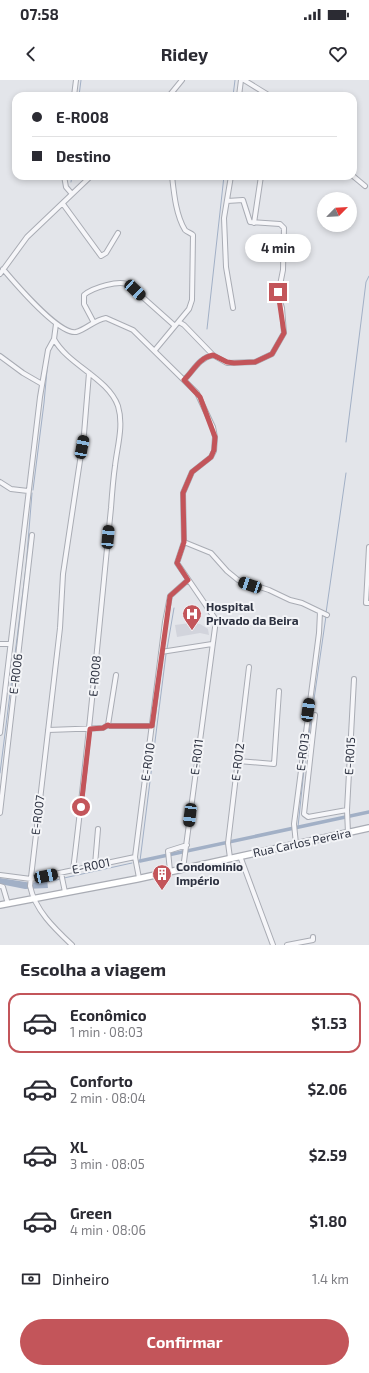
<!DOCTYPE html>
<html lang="pt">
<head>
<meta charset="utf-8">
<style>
  body { margin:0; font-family:"Exo 2",sans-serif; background:#f7f7f7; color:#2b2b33; height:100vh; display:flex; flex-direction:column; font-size:15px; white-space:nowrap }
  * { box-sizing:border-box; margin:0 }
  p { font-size:13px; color:#7c7c81 }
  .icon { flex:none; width:22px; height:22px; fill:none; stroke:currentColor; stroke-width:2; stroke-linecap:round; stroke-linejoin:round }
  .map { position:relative; height:865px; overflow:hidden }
  .panel { display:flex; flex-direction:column; background:#fff; flex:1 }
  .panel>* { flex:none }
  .top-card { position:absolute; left:12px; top:12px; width:345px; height:88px; border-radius:12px; box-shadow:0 2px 6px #0003; display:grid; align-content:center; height:88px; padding:0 20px; background:#fff }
  .needle { width:26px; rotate:66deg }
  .buttons { position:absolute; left:317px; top:112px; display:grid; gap:8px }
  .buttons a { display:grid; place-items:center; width:40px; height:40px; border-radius:50%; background:#fff; box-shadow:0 2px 6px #0003; font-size:20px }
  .end { position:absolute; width:18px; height:18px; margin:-9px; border:5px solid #c3555a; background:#fff; box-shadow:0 0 0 2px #fff }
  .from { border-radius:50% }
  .bubble { position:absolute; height:28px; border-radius:14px; background:#fff; box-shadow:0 2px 6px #0003; font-size:13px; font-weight:700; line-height:28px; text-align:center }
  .car { position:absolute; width:12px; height:24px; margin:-12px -6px; border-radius:5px; box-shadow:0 0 3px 1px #0007; background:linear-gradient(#222 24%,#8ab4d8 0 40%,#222 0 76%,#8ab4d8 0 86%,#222 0) }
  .top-card b { display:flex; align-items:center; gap:14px; height:38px; font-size:15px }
  .top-card b+b { border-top:1px solid #e1e1e2 }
  .top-card i { width:10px; height:10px; background:#2b2b33 }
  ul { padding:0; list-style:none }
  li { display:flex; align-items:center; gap:12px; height:60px; margin:0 8px 6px; padding:0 12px; border:2px solid transparent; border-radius:12px }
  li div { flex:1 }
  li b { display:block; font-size:15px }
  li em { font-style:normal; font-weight:700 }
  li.current { border-color:#c3555a }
  li>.icon { width:36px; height:36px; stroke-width:1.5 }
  h2 { padding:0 20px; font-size:18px; line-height:48px }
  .pay { display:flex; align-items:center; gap:10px; height:44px; padding:0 20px; font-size:15px }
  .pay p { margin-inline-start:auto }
  .primary-button { display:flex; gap:8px; margin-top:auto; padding:8px 20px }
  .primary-button a { flex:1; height:46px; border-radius:24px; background:#c3555a; color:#fff; font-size:16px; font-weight:700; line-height:46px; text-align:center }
  .status { display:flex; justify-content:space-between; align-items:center; height:28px; padding:0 20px; background:#fff; direction:ltr }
  .status svg { height:11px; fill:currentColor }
  header { display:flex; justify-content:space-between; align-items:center; height:52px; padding:0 20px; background:#fff; font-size:18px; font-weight:700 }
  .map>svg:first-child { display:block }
  .built { fill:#d2d4dc }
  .water { fill:#a2b0c6 }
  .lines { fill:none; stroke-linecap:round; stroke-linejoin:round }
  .stream { stroke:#a2b0c6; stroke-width:1 }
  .canal { stroke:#a2b0c6; stroke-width:3.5 }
  .street-casing { stroke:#a9acb4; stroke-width:6 }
  .secondary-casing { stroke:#a9acb4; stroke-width:8 }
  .street { stroke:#f6f6f9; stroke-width:4 }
  .secondary { stroke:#fff; stroke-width:5.5 }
  .route { stroke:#c3555a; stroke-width:5 }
  .labels { text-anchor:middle; stroke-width:4; stroke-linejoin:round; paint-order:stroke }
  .poi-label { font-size:12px; font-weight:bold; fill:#2d3241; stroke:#f3f4f7; text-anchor:start }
  .street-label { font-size:12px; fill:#2d3241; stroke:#f3f4f7 }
</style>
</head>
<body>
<div class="status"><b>07:58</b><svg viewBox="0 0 49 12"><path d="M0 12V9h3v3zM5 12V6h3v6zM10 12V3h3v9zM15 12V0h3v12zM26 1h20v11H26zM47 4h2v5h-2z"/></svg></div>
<header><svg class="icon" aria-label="back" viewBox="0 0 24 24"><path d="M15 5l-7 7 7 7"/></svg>Ridey<svg class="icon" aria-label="heart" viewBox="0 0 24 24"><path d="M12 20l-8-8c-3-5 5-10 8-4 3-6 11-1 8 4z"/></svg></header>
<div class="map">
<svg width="369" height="865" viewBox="0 0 369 865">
  <rect width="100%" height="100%" fill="#e3e5ea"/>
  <path class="built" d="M190,543L200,544L208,549L209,555L200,553L177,557L175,545Z"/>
  <path class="water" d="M0,798L32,803L47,799L48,808L25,809L0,804Z"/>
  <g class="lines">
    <path class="stream" d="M79,16L81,0
      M233,16L235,0
      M71,102L72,96
      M207,249L224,96
      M346,362L366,202L369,196
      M33,410L44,323L47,290
      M326,533L346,393
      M167,569L174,528
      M0,693L26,487L32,413
      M298,747L304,689L326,536
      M140,781L166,574
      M64,798L132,783
      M47,802L61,799"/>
    <path class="canal" d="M140,781L369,732"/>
    <g class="street-casing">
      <path id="street" d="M244,0L270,16
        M74,16L76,0
        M169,16L182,0
        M239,16L241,0
        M64,96L66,107L72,114
        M231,96L224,138L226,187L233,228
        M353,96L365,106
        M63,124L101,176L106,173L118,153
        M254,143L261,96
        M3,189C14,202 59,255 76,252C87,249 94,240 106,238L133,250L197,313L213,347L215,357L214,371L211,377L192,392L183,413L184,462L177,483L216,540L183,789
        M0,194L27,157L91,96
        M93,241L84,224V215C92,208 120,199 129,205L175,246
        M179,242L184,245L213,275L227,283L255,282L272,274L284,253L282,228L278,215L283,190L284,148L280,144L250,142L243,120L227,121
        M54,259C68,285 108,298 118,326C124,346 117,367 115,386C113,400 112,414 111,428C99,549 88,670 73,790
        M155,270L189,229L192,220L193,155C191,153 187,152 185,150C176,135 174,114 172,96
        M0,276L23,293L42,304
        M184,300C194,290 199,278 213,275
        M0,402L11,409L28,411
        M184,462L211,473L227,491L238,500L269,510L290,520L302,523L327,535
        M369,467L366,523H369
        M0,564H10
        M161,572L212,564
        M116,595L108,645L110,646H152
        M315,635L304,734L308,737L347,730
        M48,650L103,648L108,645
        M0,653L40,317L48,270L54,259L56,244
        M238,681L274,684L279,611
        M0,733L32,455
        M348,753L347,730L354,599
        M296,764L294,744L319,553L320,532
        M240,776L273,865
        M230,778L228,763L249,587
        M95,785L98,749
        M170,791L168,771L187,765
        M61,793L65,812
        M0,795L31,799L135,777
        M139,798L135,777L165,542L170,516L188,500
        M0,806L3,807L8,824
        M72,865C54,848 35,830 30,806L60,548L63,494L84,354L89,293
        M287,865L313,860V857"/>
    </g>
    <g class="secondary-casing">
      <path id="secondary" d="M0,825L137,799L369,748"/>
    </g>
    <use href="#street" class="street"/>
    <use href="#secondary" class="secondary"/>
  </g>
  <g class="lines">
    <path class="route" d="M81,727L90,649L103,648L108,645L110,646H152L170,516L188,500L177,483L184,462L183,413L192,392L211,377L214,370L215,357L200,317L184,300C194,290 199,278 213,275L227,282L234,283L255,282L272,274L284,253L278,212"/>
  </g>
  <defs>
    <g id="hospital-pin" transform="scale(1)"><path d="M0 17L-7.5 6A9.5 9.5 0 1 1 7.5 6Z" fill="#c3555a" stroke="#f3f4f7"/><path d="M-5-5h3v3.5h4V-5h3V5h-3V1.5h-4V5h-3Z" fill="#fff"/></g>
    <g id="building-pin" transform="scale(1)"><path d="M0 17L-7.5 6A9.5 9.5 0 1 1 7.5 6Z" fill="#c3555a" stroke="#f3f4f7"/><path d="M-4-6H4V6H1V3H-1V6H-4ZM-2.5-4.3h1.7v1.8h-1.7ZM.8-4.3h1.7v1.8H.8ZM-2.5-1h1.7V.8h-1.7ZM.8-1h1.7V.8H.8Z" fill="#fff"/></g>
  </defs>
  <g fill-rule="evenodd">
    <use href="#hospital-pin" x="192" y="534"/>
    <use href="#building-pin" x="162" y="794"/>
  </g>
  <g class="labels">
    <g class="poi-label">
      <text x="206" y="531">Hospital<tspan x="206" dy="14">Privado da Beira</tspan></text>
      <text x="176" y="791">Condominio<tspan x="176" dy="14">Império</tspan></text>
    </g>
    <g class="street-label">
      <text transform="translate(16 594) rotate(-83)" y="4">E-R006</text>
      <text transform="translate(95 596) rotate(-85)" y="4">E-R008</text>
      <text transform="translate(303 672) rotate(-83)" y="4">E-R013</text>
      <text transform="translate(350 676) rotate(-87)" y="4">E-R015</text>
      <text transform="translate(197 677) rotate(-83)" y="4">E-R011</text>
      <text transform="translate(148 682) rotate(-82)" y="4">E-R010</text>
      <text transform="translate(238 682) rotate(-83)" y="4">E-R012</text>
      <text transform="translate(38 735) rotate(-83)" y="4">E-R007</text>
      <text transform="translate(302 763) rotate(-12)" y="4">Rua Carlos Pereira</text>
      <text transform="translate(91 786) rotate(-12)" y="4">E-R001</text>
    </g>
  </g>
</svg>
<div class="buttons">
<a><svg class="needle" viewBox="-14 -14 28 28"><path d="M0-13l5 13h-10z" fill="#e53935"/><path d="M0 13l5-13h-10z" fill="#7c7c81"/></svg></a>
</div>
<i class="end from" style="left:81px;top:727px"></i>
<i class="end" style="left:278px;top:212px"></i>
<div class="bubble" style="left:245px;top:154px;width:66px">4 min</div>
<i class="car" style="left:135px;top:210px;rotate:133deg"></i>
<i class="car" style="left:82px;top:367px;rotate:11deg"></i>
<i class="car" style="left:108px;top:457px;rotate:5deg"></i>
<i class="car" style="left:250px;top:505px;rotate:289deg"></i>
<i class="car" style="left:308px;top:630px;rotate:8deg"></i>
<i class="car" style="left:190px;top:735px;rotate:187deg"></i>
<i class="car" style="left:46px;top:796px;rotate:78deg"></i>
<div class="top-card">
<b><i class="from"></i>E-R008</b>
<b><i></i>Destino</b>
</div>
</div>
<section class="panel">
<h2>Escolha a viagem</h2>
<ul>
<li class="current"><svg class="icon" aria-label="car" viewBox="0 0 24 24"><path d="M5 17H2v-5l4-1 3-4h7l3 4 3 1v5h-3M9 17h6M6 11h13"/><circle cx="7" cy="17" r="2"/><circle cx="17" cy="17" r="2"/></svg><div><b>Econômico</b><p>1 min · 08:03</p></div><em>$1.53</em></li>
<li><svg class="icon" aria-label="car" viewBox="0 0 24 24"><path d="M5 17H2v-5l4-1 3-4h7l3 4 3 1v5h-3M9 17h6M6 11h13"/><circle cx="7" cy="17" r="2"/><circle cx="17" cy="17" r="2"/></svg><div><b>Conforto</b><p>2 min · 08:04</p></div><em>$2.06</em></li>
<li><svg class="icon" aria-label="car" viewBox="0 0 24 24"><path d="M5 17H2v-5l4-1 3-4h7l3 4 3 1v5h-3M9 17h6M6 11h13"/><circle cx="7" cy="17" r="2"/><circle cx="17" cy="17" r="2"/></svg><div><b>XL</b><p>3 min · 08:05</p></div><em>$2.59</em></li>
<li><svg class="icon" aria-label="car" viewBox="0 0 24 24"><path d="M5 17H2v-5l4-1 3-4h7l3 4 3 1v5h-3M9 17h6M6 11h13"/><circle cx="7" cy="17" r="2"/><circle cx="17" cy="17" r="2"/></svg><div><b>Green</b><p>4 min · 08:06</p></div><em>$1.80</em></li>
</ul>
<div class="pay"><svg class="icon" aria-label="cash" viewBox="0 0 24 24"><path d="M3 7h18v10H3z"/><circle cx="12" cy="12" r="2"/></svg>Dinheiro<p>1.4 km</p></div>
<div class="primary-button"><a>Confirmar</a></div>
</section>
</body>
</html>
